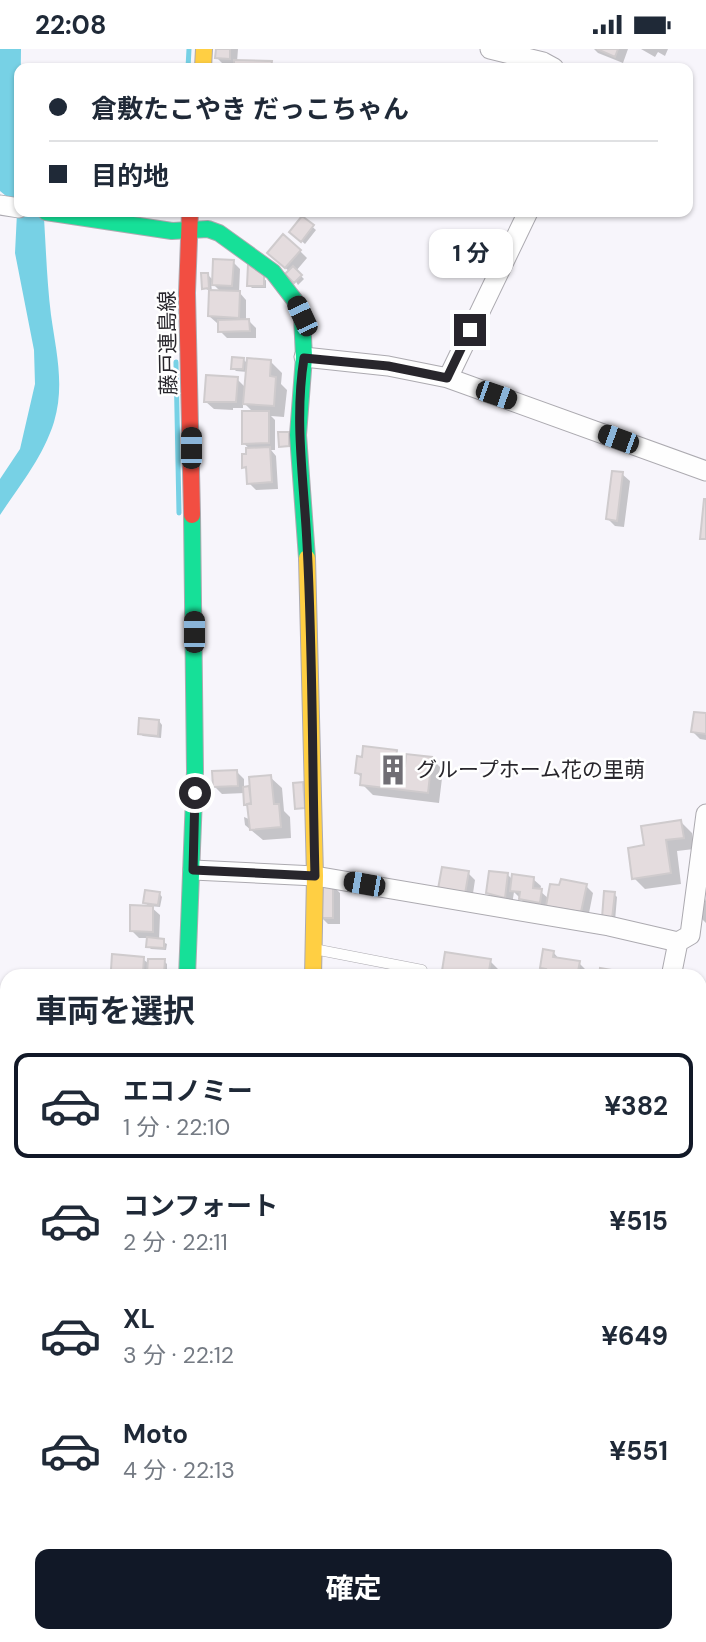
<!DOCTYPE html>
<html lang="ja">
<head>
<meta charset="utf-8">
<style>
  body { margin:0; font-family:"DM Sans","Noto Sans JP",sans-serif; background:#f2f2f3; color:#1f2937; height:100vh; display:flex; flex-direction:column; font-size:26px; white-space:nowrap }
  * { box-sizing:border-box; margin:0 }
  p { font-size:23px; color:#747a83 }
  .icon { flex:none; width:38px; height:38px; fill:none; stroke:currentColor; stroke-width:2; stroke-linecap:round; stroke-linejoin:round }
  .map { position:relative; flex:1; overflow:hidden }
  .side { position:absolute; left:0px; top:920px; width:707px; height:674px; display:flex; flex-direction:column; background:#fff; border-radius:21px 21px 0 0; box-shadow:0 2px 5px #0004 }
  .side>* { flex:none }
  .guide { position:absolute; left:14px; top:14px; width:679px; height:154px; border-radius:14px; box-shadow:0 2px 5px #0004; display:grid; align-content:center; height:154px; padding:0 35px; background:#fff }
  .end { position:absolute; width:32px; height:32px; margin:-16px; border:9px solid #28262c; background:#fff; box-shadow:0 0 0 4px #fff }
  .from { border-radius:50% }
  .bubble { position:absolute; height:49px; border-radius:14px; background:#fff; box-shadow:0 2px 5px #0004; font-size:23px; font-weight:700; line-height:49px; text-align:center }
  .car { position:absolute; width:21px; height:42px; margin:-21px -10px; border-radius:9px; box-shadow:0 0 5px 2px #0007; background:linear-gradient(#222 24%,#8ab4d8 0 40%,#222 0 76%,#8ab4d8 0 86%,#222 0) }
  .guide b { display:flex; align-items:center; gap:24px; height:66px; font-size:26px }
  .guide b+b { border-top:2px solid #e0e1e3 }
  .guide i { width:18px; height:18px; background:#1f2937 }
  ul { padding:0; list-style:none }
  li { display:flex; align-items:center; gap:21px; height:105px; margin:0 14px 10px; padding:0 21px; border:4px solid transparent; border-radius:14px }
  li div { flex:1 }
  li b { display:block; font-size:26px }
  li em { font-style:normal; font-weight:700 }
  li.active { border-color:#111827 }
  li>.icon { width:63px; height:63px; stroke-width:1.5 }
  h2 { padding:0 35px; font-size:32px; line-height:84px }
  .cta { display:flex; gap:14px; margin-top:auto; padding:14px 35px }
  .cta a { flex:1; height:80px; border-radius:14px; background:#111827; color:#fff; font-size:28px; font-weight:700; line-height:80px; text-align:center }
  .status { display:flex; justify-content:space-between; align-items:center; height:49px; padding:0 35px; background:#fff; direction:ltr }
  .status svg { height:19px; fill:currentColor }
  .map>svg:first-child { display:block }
  .green { fill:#caf7e0 }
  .water { fill:#77d1e5 }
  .shadow { fill:#0003; fill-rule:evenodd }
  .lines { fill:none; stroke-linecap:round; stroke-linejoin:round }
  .stream { stroke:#77d1e5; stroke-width:5 }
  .building { fill:#e4dcde; stroke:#cfcbcd; stroke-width:2 }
  .lane-casing { stroke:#acaab0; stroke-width:11 }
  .street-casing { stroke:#acaab0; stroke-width:21 }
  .fast-casing { stroke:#acaab0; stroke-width:18 }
  .slow-casing { stroke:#acaab0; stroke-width:18 }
  .jam-casing { stroke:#acaab0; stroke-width:18 }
  .lane { stroke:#fefefe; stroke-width:10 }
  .street { stroke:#fefefe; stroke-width:19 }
  .fast { stroke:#16e098; stroke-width:16 }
  .slow { stroke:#ffcf43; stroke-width:16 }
  .jam { stroke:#f24e42; stroke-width:16 }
  .route { stroke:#28262c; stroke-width:9 }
  .labels { text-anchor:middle; stroke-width:5; stroke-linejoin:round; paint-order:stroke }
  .street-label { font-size:21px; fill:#28262c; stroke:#fff }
  .poi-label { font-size:21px; fill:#28262c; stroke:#fff; text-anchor:start }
</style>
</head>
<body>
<div class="status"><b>22:08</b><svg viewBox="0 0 49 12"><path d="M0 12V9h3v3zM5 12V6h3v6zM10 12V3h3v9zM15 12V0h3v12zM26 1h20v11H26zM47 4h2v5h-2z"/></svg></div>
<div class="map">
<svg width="706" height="1593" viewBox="0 0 706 1593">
  <rect width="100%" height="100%" fill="#f7f5fb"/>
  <path class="green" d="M706,1416V1499L700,1503V1420Z
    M238,1587H642L644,1593H239Z"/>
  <path class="water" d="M0,0H21L19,152L11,151L0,142Z
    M17,164L44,169C46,201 47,234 51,266C56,302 65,336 54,373C43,408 20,436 0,466V430L20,400L35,335L34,301L15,204Z"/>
  <path class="shadow" d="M217,0H238L237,13L271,14L276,19H236V16H224L217,9Z
    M594,0H628L623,14L598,4Z
    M641,0H668L665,7L658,3L655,8Z
    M302,169L316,181L305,195L291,183Z
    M300,202L307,209L296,222L304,230L298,236L290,223L276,211Z
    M233,213L240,220L239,243L246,251V272H249L256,279V289H227L220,282V274H217L209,267L210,242L204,239L208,226L214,232ZM211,233L221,243H212Z
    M266,231V239H252L249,236Z
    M244,311L248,315L270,312L282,324L281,335L287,341L284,368L271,367L275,371V401H271L276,407L278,440L256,441L249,434L248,422L244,418L250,400L243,394L254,364L243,353V359H233V361L214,360L206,353L237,330L246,339L247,323L236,322L233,319Z
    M622,425L630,432L624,478L615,477L608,470Z
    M706,666V691L700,690L693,683Z
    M159,672L162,676L161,689L143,687L139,684Z
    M396,703L407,713L432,710L443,721L439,754L373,746L362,735V729L356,723Z
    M237,723L244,730V739H249L252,743L270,728L282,739L284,762L290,768L291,789L263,791L245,776L244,768L251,771L245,744L222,745L215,738Z
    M681,773L692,784L694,800L677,802L681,835L645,840L634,829Z
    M444,820L468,824L475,831L472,851Z
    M507,825L513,831L533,830L541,837L540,842L549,850L586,837L593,844L588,869L528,857L514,843L512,856L496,851L488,844Z
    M333,837L340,844V875H328L321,868Z
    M159,844L162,848L160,858L150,857L160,866L159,891L167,895L166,901L151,900L148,897L149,889H139L131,881L150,859L145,853Z
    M614,845L617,848L615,872L607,871Z
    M706,849V874L700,868Z
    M553,903L560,911L579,914L590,925V928H546L547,923L542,918Z
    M143,910L149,915L164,912L167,915V923H150V926L167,927L120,928L113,920Z
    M490,912L501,923L500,928H443Z
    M700,944L706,950V1003L703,990H700Z
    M700,1088L705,1093L700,1107Z
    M700,1108L706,1111V1134L701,1132L700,1136Z
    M700,1234L706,1239L702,1247L700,1245Z
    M0,1267L7,1273V1325L0,1326Z
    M706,1282V1326L700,1319V1303L705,1300L700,1291V1284Z
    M700,1410L706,1418L700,1422Z"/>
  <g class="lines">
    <path class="stream" d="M188,19L189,0
      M176,313L179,464
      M56,1593L57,1587"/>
  </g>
  <path class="building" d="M216,0H230V10L215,9Z
    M597,0H618L615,8Z
    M234,11L272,12L271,19H234Z
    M494,15L536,19H494Z
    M302,167L314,176L301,193L289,183Z
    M283,185L301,201L285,219L267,204Z
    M213,210L234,211L232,237L212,236Z
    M248,215L264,226V237H247Z
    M293,217L302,226L294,234L285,225Z
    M201,224H208L209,239L202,240Z
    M209,241L240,242L239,269L208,267Z
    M249,270L250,282L218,283V271Z
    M232,308L244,309L243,320H231Z
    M247,309L271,311L270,327L276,328L274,357L243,355Z
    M206,326L238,328L236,353H204Z
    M242,362H269V394L242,395Z
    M278,383H289V397L279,398Z
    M270,398L272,433L247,435L246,418L242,419V405H246V399Z
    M612,422L623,423L617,472L606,470Z
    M704,450H706V490H700Z
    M694,663L706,664V685L691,683Z
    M139,669L159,671L158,687L138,685Z
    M363,697L397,701L395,716L405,717L406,705L432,708L428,744L360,736L361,725L355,724L357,707L362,708Z
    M237,721L238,737L213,738L212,722Z
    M271,726L274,755H279L281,778L250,781L247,755H251L249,728Z
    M303,733L305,759L295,760L293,734Z
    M249,737L251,754L244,756L243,738Z
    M681,771L684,789L666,791L671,824L632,830L628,799L644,796L641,777Z
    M442,818L469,822L465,845L438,840Z
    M489,822L508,824L505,849L486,844Z
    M512,825L534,828L533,839L542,840L540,854L519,850L520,843L510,842Z
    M561,830L587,835L581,863L546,857L550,835L559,836Z
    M319,835H333V869H319Z
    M145,841L160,843L158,856L143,854Z
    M604,842L615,843L612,870L602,869Z
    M130,856L153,857V883L130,882Z
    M147,888L164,890V899L146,898Z
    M543,900L554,902L553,908L580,912L577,928H544L546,920L540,919Z
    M445,903L491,910L488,928H441Z
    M112,905L144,908L143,924L111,921Z
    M148,910H165L164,925L147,924Z
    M600,919L618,922L617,928H599Z
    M706,961V1001H702L700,968L703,967L702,962Z
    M701,1107L706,1109L705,1133L700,1131Z
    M706,1280V1296L702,1299L700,1283Z
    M6,1292L7,1314H0V1293Z
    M706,1298V1318L700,1321V1301Z
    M701,1332L706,1338V1367L700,1360Z
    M700,1367L706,1374L705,1411L700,1405Z"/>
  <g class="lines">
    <g class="lane-casing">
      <path id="lane" d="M314,900L422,921"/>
    </g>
    <g class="street-casing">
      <path id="street" d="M490,0L543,13L554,19
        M0,156L19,159
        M304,308L388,317L448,329L706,422
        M448,329L528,163
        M193,821L315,827L609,877L678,893L690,886L706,765
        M671,928L678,893
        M0,1356H7"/>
    </g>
    <g class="fast-casing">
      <path id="fast" d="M46,163L172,182L208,180L219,184L273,223L296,253L302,267L304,308L298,386L307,509
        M187,928L195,722L192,466"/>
    </g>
    <g class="slow-casing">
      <path id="slow" d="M203,19L204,0
        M307,509L315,827L313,928"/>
    </g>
    <g class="jam-casing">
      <path id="jam" d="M190,163L187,244L192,466
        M71,1593L73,1587"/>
    </g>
    <use href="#lane" class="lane"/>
    <use href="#street" class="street"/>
    <use href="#fast" class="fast"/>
    <use href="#slow" class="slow"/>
    <use href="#jam" class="jam"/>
  </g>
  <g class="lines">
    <path class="route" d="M195,744L193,821L315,827C312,716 313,605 307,495C304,432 294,372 304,309L388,317L447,329L470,281"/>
  </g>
  <defs>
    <g id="building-bare" transform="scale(2.415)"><path d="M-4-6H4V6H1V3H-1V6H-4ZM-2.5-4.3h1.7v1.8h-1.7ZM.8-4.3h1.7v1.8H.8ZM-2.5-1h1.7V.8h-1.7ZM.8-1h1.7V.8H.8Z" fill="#706e74" stroke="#fff" stroke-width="2.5" paint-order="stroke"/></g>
  </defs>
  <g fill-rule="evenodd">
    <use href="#building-bare" x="393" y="721"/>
  </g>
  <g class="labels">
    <g class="street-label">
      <text transform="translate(168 294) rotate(-91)" y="7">藤戸連島線</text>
    </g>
    <g class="poi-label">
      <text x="416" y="728">グループホーム花の里萌</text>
    </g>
  </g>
</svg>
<i class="end from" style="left:195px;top:744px"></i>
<i class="end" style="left:470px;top:281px"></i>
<div class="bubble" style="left:429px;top:180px;width:84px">1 分</div>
<i class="car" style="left:302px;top:267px;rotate:335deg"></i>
<i class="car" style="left:496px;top:346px;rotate:109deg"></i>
<i class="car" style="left:618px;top:390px;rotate:290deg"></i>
<i class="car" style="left:191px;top:399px;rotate:0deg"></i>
<i class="car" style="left:194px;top:583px;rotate:0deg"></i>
<i class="car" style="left:364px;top:835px;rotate:280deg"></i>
<div class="guide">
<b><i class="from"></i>倉敷たこやき だっこちゃん</b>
<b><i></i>目的地</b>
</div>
<section class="side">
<h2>車両を選択</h2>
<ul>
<li class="active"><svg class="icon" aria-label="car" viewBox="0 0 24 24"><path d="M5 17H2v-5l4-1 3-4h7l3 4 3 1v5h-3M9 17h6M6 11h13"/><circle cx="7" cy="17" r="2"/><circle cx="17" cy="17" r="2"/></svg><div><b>エコノミー</b><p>1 分 · 22:10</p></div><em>¥382</em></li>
<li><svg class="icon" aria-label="car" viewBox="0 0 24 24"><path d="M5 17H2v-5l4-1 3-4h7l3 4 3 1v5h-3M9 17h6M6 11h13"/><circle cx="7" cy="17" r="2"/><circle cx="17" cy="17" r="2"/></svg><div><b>コンフォート</b><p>2 分 · 22:11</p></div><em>¥515</em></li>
<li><svg class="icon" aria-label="car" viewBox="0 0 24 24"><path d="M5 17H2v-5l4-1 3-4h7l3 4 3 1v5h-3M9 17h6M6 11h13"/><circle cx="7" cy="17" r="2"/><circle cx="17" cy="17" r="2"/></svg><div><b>XL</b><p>3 分 · 22:12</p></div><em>¥649</em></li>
<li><svg class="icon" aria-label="car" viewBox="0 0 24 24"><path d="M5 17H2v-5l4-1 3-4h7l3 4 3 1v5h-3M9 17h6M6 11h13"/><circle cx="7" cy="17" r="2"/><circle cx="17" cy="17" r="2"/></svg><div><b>Moto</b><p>4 分 · 22:13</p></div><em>¥551</em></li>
</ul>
<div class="cta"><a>確定</a></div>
</section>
</div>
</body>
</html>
